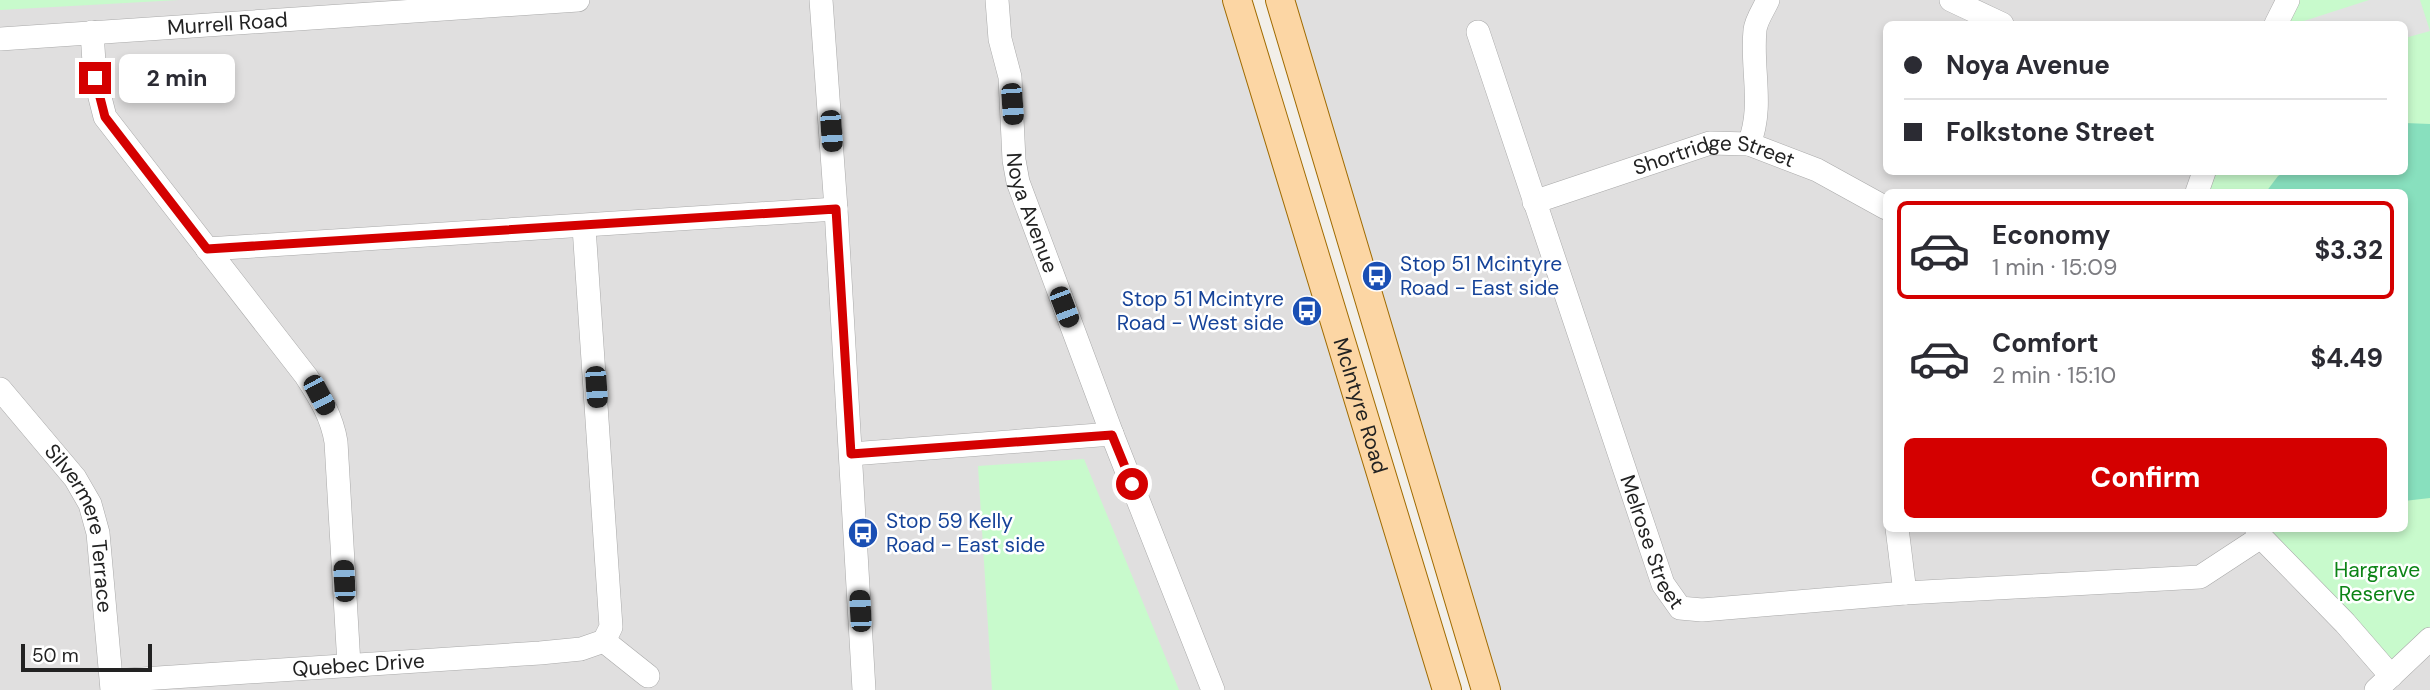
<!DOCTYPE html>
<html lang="en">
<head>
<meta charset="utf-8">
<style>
  body { margin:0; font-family:"DM Sans",sans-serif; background:#f7f7f7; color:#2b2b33; height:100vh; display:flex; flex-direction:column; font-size:26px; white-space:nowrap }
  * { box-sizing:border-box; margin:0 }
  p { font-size:23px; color:#7c7c81 }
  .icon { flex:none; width:38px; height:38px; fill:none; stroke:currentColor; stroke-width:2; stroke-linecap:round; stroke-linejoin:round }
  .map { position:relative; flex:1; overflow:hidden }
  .details { position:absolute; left:1883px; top:189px; width:525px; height:343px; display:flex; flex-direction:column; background:#fff; border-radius:10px; box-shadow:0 4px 10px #0003 }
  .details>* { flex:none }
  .hud { position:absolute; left:1883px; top:21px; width:525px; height:154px; border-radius:10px; box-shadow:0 4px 10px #0003; display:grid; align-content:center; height:154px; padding:0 21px; background:#fff }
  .scale { position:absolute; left:21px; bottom:18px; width:131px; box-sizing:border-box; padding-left:7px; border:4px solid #222; border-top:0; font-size:19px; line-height:24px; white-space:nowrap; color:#222; -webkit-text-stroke:5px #fff; paint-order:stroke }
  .end { position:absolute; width:32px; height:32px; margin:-16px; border:9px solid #d40000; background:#fff; box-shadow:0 0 0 4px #fff }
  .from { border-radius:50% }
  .bubble { position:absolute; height:49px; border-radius:10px; background:#fff; box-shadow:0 4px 10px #0003; font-size:23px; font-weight:700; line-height:49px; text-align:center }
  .car { position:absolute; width:21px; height:42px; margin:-21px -10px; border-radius:9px; box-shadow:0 0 5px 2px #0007; background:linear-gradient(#222 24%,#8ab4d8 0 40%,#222 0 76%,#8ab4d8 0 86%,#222 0) }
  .hud b { display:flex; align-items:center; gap:24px; height:66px; font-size:26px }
  .hud b+b { border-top:2px solid #e1e1e2 }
  .hud i { width:18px; height:18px; background:#2b2b33 }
  ul { padding:12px 0 0; list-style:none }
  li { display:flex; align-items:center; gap:21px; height:98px; margin:0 14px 10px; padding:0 7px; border:4px solid transparent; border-radius:10px }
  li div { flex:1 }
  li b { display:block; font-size:26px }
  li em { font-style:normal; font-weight:700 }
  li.on { border-color:#d40000 }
  li>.icon { width:63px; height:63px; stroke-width:1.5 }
  .action { display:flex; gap:14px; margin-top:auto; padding:14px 21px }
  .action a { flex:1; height:80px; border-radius:10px; background:#d40000; color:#fff; font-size:28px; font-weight:700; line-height:80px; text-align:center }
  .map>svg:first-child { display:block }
  .residential { fill:#e0dfdf; fill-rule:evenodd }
  .park { fill:#c8facc }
  .pitch { fill:#88e0be }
  .parking { fill:#e2e2e2 }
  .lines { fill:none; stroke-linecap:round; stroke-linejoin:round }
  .minor-casing { stroke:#a9a9a9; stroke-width:24 }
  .major-casing { stroke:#a06b00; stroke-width:30 }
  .minor { stroke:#fff; stroke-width:23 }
  .major { stroke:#fcd6a4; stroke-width:28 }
  .route { stroke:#d40000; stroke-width:9 }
  .labels { text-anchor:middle; stroke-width:5; stroke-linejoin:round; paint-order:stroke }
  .street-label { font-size:21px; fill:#222; stroke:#fff }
  .transit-label { font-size:21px; fill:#164399; stroke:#fff; text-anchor:start }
  .park-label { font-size:21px; fill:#0c8416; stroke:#fff }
</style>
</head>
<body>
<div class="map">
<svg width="2430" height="690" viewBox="0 0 2430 690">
  <rect width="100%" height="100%" fill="#f2efe9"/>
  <path class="residential" d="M0,0H1237L1447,690H0Z
    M1280,0H2430V690H1486ZM1886,24H2404V172H1886ZM1886,192H2404V528H1886Z"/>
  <path class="park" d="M0,0H179L0,10Z
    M2288,0H2430V639L2391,676L2256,529L2404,528V192H2197L2204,172H2404V24H2276Z
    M1084,459L1179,690H992L978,466Z"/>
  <path class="pitch" d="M2405,123L2430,124V498L2404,501V192H2266L2278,176L2285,172H2404Z"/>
  <path class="parking" d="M2369,0H2420L2430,31L2405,38L2404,24H2305L2304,21Z"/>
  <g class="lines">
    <g class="minor-casing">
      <g id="minor">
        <path d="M821,0L836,209L864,690"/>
        <path id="s1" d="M997,0L1000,39L1010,77L1014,160L1018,182L1112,434L1213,690"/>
        <path d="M1951,0L2002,24"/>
        <path d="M2276,24L2288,0"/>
        <path d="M92,32L95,78L105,117L306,376C320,397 332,417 336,442L349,665"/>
        <path id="s2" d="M1478,32L1663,584L1680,608L1702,610L1905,593L2200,577L2261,537"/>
        <path id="s3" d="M0,39L578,0"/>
        <path d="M1749,144C1764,106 1751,69 1755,30C1756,20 1764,9 1768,0"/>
        <path d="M2197,192L2204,172"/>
        <path id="s4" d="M1534,202L1710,143L1749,144L1817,170L1886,208"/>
        <path d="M207,249L836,209"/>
        <path id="s5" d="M0,389L75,478L90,504L98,533L112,690"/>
        <path d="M851,454L1112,434"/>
        <path d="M1897,528L1905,593"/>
        <path d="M2256,528L2261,537L2345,623L2391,676"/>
        <path d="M604,641L648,676"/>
        <path id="s6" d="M112,681L540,653L581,649L604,641L611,627L584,227"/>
        <path d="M2376,690L2430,639"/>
      </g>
    </g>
    <g class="major-casing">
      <g id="major">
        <path id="s7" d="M1237,0L1447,690"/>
        <path d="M1280,0L1486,690"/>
      </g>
    </g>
    <use href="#minor" class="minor"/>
    <use href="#major" class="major"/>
  </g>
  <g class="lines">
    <path class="route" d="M95,78L105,117L207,249L836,209L851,454L1112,435L1132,484"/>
  </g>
  <defs>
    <g id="bus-disc" transform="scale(1.575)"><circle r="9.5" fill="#1a4fb4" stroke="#fff"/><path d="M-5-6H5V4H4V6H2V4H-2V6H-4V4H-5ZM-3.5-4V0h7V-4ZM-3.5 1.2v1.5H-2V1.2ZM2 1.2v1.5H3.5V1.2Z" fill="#fff"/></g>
  </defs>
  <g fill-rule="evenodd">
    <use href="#bus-disc" x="1377" y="276"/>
    <use href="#bus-disc" x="1307" y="311"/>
    <use href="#bus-disc" x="863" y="533"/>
  </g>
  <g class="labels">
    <g class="street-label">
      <text dy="7" stroke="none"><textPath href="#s3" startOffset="228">Murrell Road</textPath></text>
      <text dy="7" stroke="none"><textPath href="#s4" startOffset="189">Shortridge Street</textPath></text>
      <text dy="7" stroke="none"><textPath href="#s1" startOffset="217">Noya Avenue</textPath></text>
      <text dy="7" stroke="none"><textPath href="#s7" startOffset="424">McIntyre Road</textPath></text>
      <text dy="7" stroke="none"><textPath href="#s5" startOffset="166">Silvermere Terrace</textPath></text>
      <text dy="7" stroke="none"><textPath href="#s2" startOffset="539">Melrose Street</textPath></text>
      <text dy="7" stroke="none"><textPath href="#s6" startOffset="247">Quebec Drive</textPath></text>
    </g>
    <g class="transit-label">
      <text x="1400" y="271">Stop 51 Mcintyre<tspan x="1400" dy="24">Road - East side</tspan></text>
      <text x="1284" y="306" text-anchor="end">Stop 51 Mcintyre<tspan x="1284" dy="24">Road - West side</tspan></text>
      <text x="886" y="528">Stop 59 Kelly<tspan x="886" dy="24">Road - East side</tspan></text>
    </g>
    <g class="park-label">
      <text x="2377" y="577">Hargrave<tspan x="2377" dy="24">Reserve</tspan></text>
    </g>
  </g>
</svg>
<div class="scale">50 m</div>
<i class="end from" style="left:1132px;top:484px"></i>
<i class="end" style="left:95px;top:78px"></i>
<div class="bubble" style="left:119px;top:54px;width:116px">2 min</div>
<i class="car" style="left:1012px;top:104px;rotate:176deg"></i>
<i class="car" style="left:831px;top:131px;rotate:176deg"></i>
<i class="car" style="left:1064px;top:307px;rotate:159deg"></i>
<i class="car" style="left:596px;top:387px;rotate:176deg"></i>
<i class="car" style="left:319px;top:395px;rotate:152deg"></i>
<i class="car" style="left:344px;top:581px;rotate:357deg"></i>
<i class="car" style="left:860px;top:611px;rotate:357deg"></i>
<div class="hud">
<b><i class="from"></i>Noya Avenue</b>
<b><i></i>Folkstone Street</b>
</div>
<section class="details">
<ul>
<li class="on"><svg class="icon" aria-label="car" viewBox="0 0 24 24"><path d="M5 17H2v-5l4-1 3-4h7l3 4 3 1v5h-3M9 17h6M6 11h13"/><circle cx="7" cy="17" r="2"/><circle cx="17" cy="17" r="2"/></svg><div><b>Economy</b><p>1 min · 15:09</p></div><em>$3.32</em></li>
<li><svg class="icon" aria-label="car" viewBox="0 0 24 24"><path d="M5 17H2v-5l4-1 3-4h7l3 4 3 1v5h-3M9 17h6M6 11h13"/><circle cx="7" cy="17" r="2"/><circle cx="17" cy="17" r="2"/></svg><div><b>Comfort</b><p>2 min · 15:10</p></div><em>$4.49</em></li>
</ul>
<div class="action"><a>Confirm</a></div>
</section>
</div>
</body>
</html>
